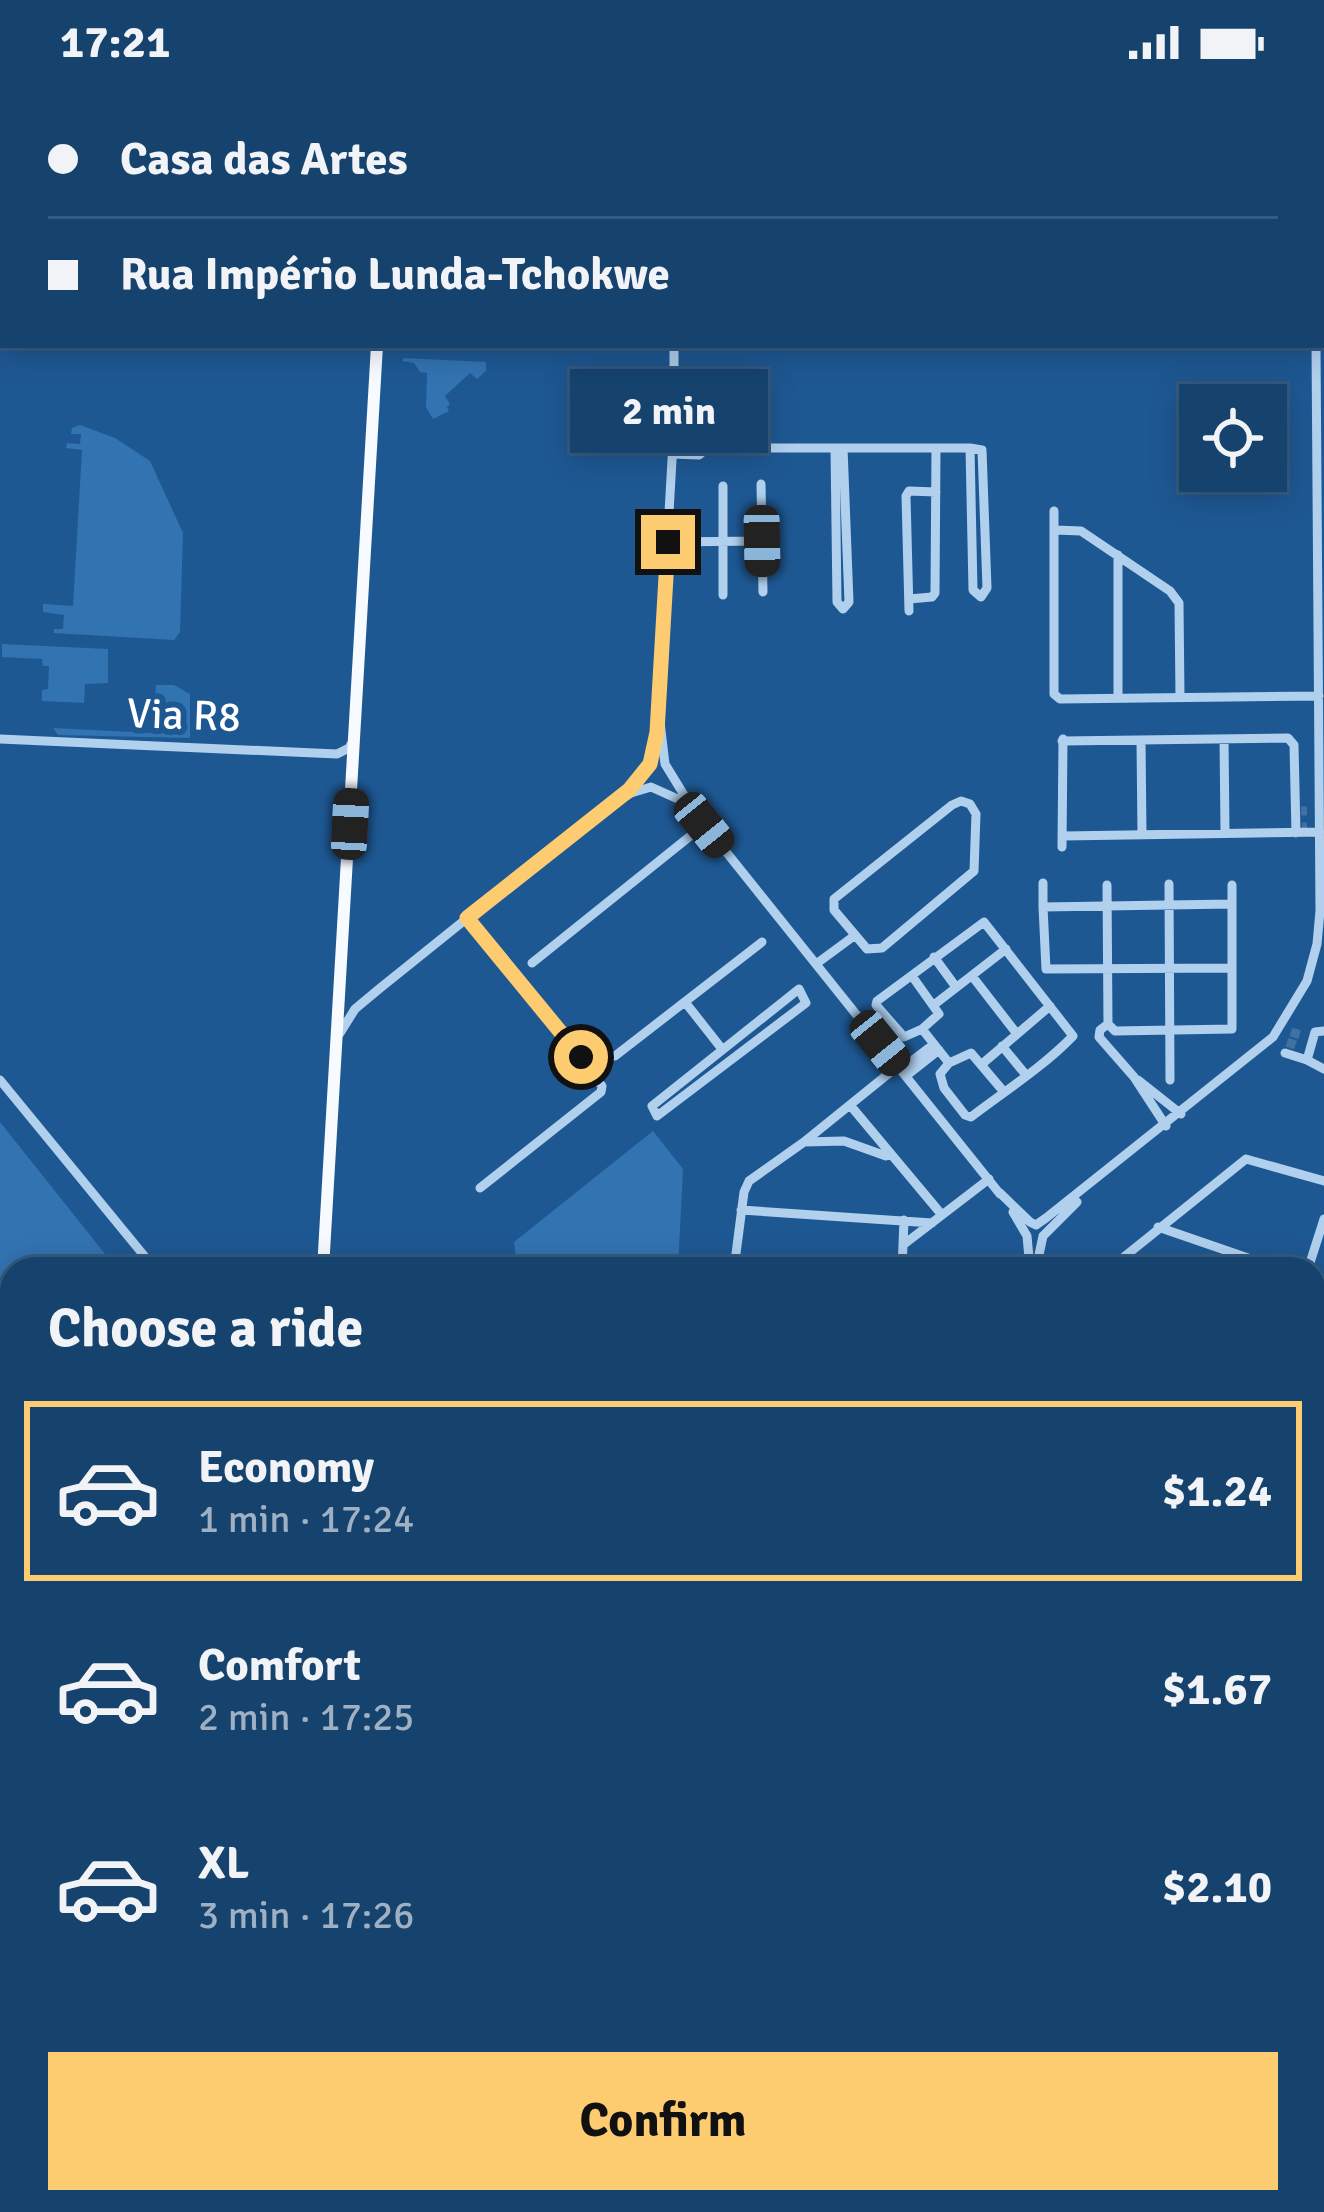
<!DOCTYPE html>
<html lang="en">
<head>
<meta charset="utf-8">
<style>
  body { margin:0; font-family:Signika,sans-serif; background:#234d76; color:#f1f3f6; height:100vh; display:flex; flex-direction:column; font-size:45px; white-space:nowrap }
  * { box-sizing:border-box; margin:0 }
  p { font-size:39px; color:#9eb0c2 }
  .icon { flex:none; width:66px; height:66px; fill:none; stroke:currentColor; stroke-width:2; stroke-linecap:round; stroke-linejoin:round }
  .map { position:relative; flex:1; overflow:hidden }
  .details { position:absolute; left:0px; top:1173px; width:1326px; height:957px; display:flex; flex-direction:column; background:#16426e; border-radius:36px 36px 0 0; box-shadow:0 6px 30px #0003,0 0 0 3px #355b81 }
  .details>* { flex:none }
  .hud { position:absolute; left:0px; top:0px; width:1326px; height:264px; box-shadow:0 6px 30px #0003,0 0 0 3px #355b81; display:grid; align-content:center; height:264px; padding:0 48px; background:#16426e }
  .fabs { position:absolute; left:1179px; top:300px; display:grid; gap:24px }
  .fabs a { display:grid; place-items:center; width:108px; height:108px; border-radius:0px; background:#16426e; box-shadow:0 6px 30px #0003,0 0 0 3px #355b81; font-size:60px }
  .end { position:absolute; width:54px; height:54px; margin:-27px; border:15px solid #fdcc70; background:#111; box-shadow:0 0 0 6px #111 }
  .from { border-radius:50% }
  .bubble { position:absolute; height:84px; border-radius:0px; background:#16426e; box-shadow:0 6px 30px #0003,0 0 0 3px #355b81; font-size:39px; font-weight:800; line-height:84px; text-align:center }
  .car { position:absolute; width:36px; height:72px; margin:-36px -18px; border-radius:15px; box-shadow:0 0 9px 3px #0007; background:linear-gradient(#222 24%,#8ab4d8 0 40%,#222 0 76%,#8ab4d8 0 86%,#222 0) }
  .hud b { display:flex; align-items:center; gap:42px; height:114px; font-size:45px }
  .hud b+b { border-top:3px solid #355b81 }
  .hud i { width:30px; height:30px; background:#f1f3f6 }
  ul { padding:0; list-style:none }
  li { display:flex; align-items:center; gap:36px; height:180px; margin:0 24px 18px; padding:0 24px; border:6px solid transparent; border-radius:0px }
  li div { flex:1 }
  li b { display:block; font-size:45px }
  li em { font-style:normal; font-weight:800 }
  li.active { border-color:#fdcc70 }
  li>.icon { width:108px; height:108px; stroke-width:1.5 }
  h2 { padding:0 48px; font-size:54px; line-height:144px }
  .action { display:flex; gap:24px; margin-top:auto; padding:24px 48px }
  .action a { flex:1; height:138px; border-radius:0px; background:#fdcc70; color:#111; font-size:48px; font-weight:800; line-height:138px; text-align:center }
  .status { display:flex; justify-content:space-between; align-items:center; height:84px; padding:0 60px; background:#16426e; direction:ltr }
  .status svg { height:33px; fill:currentColor }
  .map>svg:first-child { display:block }
  .green { fill:#3273b1 }
  .lines { fill:none; stroke-linecap:round; stroke-linejoin:round }
  .minor-tunnel { stroke:#4071a3; stroke-width:9; stroke-dasharray:9 4.5; stroke-linecap:butt }
  .minor { stroke:#b0d0ee; stroke-width:9 }
  .major { stroke:#f7fbff; stroke-width:12 }
  .route { stroke:#fdcc70; stroke-width:15 }
  .labels { text-anchor:middle; stroke-width:12; stroke-linejoin:round; paint-order:stroke }
  .street-label { font-size:42px; fill:#fff; stroke:#1e5893 }
</style>
</head>
<body>
<div class="status"><b>17:21</b><svg viewBox="0 0 49 12"><path d="M0 12V9h3v3zM5 12V6h3v6zM10 12V3h3v9zM15 12V0h3v12zM26 1h20v11H26zM47 4h2v5h-2z"/></svg></div>
<div class="map">
<svg width="1324" height="2128" viewBox="0 0 1324 2128">
  <rect width="100%" height="100%" fill="#1e5893"/>
  <path class="green" d="M404,274L486,278V287L477,295L470,289L445,312L450,320L447,323L449,327L433,335L426,323L427,289L420,288L414,279L402,277Z
    M80,341L115,354L150,377L183,449L180,548L174,556L54,549V545H63L64,531L43,528V520L73,522L82,366L66,364L67,359L80,360L81,350H71L72,344Z
    M2,560L108,565V599L85,600L84,619L42,617V606L48,605L49,582H43L42,575L2,573Z
    M156,601H174L190,610V654L58,651L53,644L152,649Z
    M0,1038L117,1185H12V1575L0,1574Z
    M653,1047L683,1085L678,1185H517L514,1158Z"/>
  <g class="lines">
    <path class="minor-tunnel" d="M1301,727H1307
      M1302,743H1307
      M1291,948L1301,951
      M1287,958L1298,962"/>
    <path class="minor" d="M486,0L487,3
      M673,0V3
      M1314,0V3
      M1081,3L1087,0
      M0,184H3
      M674,261V341L658,621L665,680L695,729L1000,1110
      M673,356L699,358L707,364H970L982,366L987,504L981,513L973,506L970,364
      M835,364L837,518L843,525L849,518L843,364
      M672,370L699,371L707,364
      M761,400L763,508
      M723,402V511
      M1054,427V610L1060,615L1319,612
      M1055,446L1081,447L1170,507L1179,519L1180,613
      M668,458L762,457
      M909,515L932,513L935,509L936,364
      M909,527L906,412L909,407L936,408
      M1118,613V471
      M0,655L337,670L349,664L354,655
      M1224,655L1225,747
      M1062,657L1288,654L1294,661L1296,749
      M1141,657L1142,750
      M625,708L650,680L656,652
      M961,717L970,720L976,730L974,787L882,864L867,865L834,826V815L952,721Z
      M1063,752L1320,748
      M1062,763L1063,655
      M1043,799V823L1231,820
      M1169,800L1170,996
      M1107,801L1108,940L1115,947L1232,945V801
      M1043,823L1046,885L1231,884
      M468,834L602,1002L601,1008L480,1104
      M934,873L956,903
      M532,879L704,741
      M816,880L854,852
      M912,892L939,930L922,945L904,953L876,921L877,917L984,838L1073,952C1043,983 1005,1007 971,1033L965,1031L944,1004L940,990L949,979L971,969L1004,1008
      M972,892L1017,950
      M799,905L806,919L657,1032L652,1022Z
      M685,918L722,965
      M935,920L1006,865
      M1108,940L1100,946L1099,953L1134,993L1166,1042
      M922,945L949,979
      M1324,947L1315,948L1307,976L1324,985
      M340,949L355,925L379,905L602,726L631,709L651,703L680,716
      M1002,962L1026,991
      M1285,969L1307,976
      M615,972L762,858
      M982,980L1050,922
      M901,985L934,960
      M906,992L939,966
      M0,996L155,1185
      M1138,996L1181,1030
      M850,1021L942,1131
      M804,1058L844,1057L886,1072
      M1000,1109L1030,1138L1036,1141L1046,1134L1273,953L1307,897L1317,860L1320,827L1316,261
      M741,1126L932,1139
      M1013,1128L1027,1152L1030,1185
      M1158,1143L1280,1185
      M903,1161L989,1095
      M734,1185L744,1108L749,1097L804,1058L898,982
      M902,1185L904,1136
      M1036,1185L1043,1152L1077,1118
      M1109,1185L1246,1075L1324,1097
      M1308,1185L1324,1135
      M1314,1197L1324,1200
      M1314,1258L1324,1257
      M1314,1358L1324,1357
      M1314,1831L1324,1844
      M0,2039L12,2025
      M883,2118L888,2128
      M58,2128L65,2118"/>
    <path class="major" d="M393,3V0
      M323,1185L377,261
      M1314,1420L1324,1419
      M1314,1443L1324,1442
      M272,2128V2118"/>
  </g>
  <g class="lines">
    <path class="route" d="M581,973L467,834L629,706L650,680L657,648L668,458"/>
  </g>
  <g class="labels">
    <g class="street-label">
      <text transform="translate(184 630) rotate(2)" y="15">Via R8</text>
    </g>
  </g>
</svg>
<div class="fabs">
<a><svg class="icon" aria-label="locate" viewBox="0 0 24 24"><circle cx="12" cy="12" r="6"/><path d="M12 2v4M12 18v4M2 12h4M18 12h4"/></svg></a>
</div>
<i class="end from" style="left:581px;top:973px"></i>
<i class="end" style="left:668px;top:458px"></i>
<div class="bubble" style="left:570px;top:285px;width:198px">2 min</div>
<i class="car" style="left:762px;top:457px;rotate:179deg"></i>
<i class="car" style="left:350px;top:740px;rotate:3deg"></i>
<i class="car" style="left:704px;top:741px;rotate:141deg"></i>
<i class="car" style="left:880px;top:959px;rotate:141deg"></i>
<div class="hud">
<b><i class="from"></i>Casa das Artes</b>
<b><i></i>Rua Império Lunda-Tchokwe</b>
</div>
<section class="details">
<h2>Choose a ride</h2>
<ul>
<li class="active"><svg class="icon" aria-label="car" viewBox="0 0 24 24"><path d="M5 17H2v-5l4-1 3-4h7l3 4 3 1v5h-3M9 17h6M6 11h13"/><circle cx="7" cy="17" r="2"/><circle cx="17" cy="17" r="2"/></svg><div><b>Economy</b><p>1 min · 17:24</p></div><em>$1.24</em></li>
<li><svg class="icon" aria-label="car" viewBox="0 0 24 24"><path d="M5 17H2v-5l4-1 3-4h7l3 4 3 1v5h-3M9 17h6M6 11h13"/><circle cx="7" cy="17" r="2"/><circle cx="17" cy="17" r="2"/></svg><div><b>Comfort</b><p>2 min · 17:25</p></div><em>$1.67</em></li>
<li><svg class="icon" aria-label="car" viewBox="0 0 24 24"><path d="M5 17H2v-5l4-1 3-4h7l3 4 3 1v5h-3M9 17h6M6 11h13"/><circle cx="7" cy="17" r="2"/><circle cx="17" cy="17" r="2"/></svg><div><b>XL</b><p>3 min · 17:26</p></div><em>$2.10</em></li>
</ul>
<div class="action"><a>Confirm</a></div>
</section>
</div>
</body>
</html>
